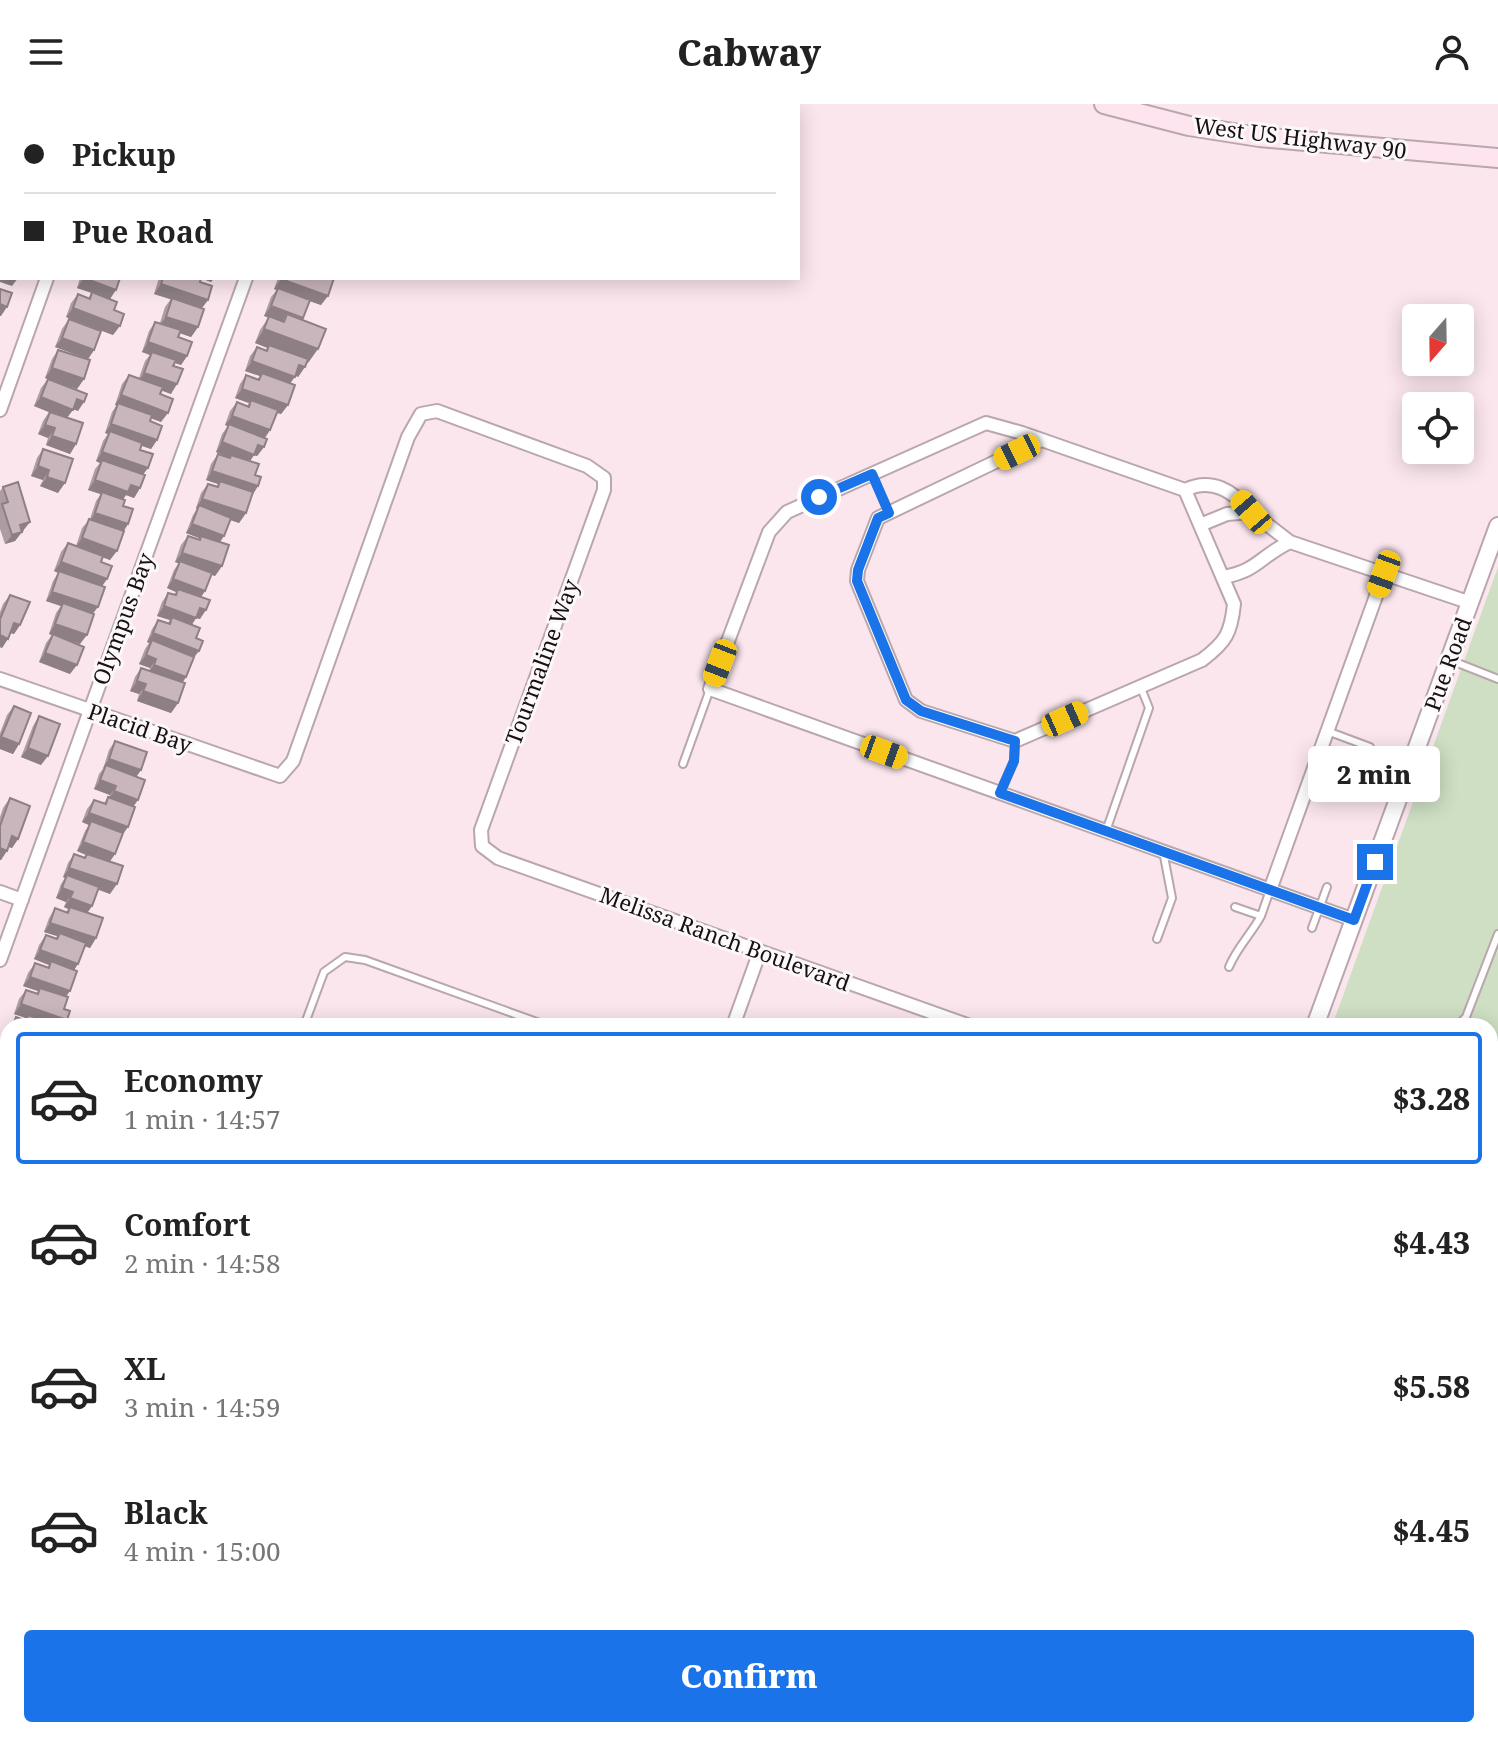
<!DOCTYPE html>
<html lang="en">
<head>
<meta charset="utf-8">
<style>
  body { margin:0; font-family:"Noto Serif",serif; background:#f6f6f6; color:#222; height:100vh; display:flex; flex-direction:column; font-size:30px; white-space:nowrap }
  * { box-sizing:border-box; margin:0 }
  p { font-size:26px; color:#767676 }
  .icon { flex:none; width:44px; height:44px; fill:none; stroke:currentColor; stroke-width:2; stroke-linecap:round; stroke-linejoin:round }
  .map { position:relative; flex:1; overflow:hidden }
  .drawer { position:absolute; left:0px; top:914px; width:1498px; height:720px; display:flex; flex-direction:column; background:#fff; border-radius:24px 24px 0 0; box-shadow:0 4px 20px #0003 }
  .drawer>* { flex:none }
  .banner { position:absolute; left:0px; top:0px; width:800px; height:176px; box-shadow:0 4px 20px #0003; display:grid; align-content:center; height:176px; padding:0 24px; background:#fff }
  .needle { width:52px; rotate:200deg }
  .buttons { position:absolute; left:1402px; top:200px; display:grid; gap:16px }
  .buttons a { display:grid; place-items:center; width:72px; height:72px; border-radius:8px; background:#fff; box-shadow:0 4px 20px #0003; font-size:40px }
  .end { position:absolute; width:36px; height:36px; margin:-18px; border:10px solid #1a73e8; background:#fff; box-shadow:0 0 0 4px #fff }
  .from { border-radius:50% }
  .bubble { position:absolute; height:56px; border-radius:8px; background:#fff; box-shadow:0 4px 20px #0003; font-size:26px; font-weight:800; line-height:56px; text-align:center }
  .car { position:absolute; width:24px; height:48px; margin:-24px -12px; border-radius:10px; box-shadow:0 0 6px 2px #0007; background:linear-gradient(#f5c518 24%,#345 0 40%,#f5c518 0 76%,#345 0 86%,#f5c518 0) }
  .banner b { display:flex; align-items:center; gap:28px; height:76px; font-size:30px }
  .banner b+b { border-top:2px solid #e0e0e0 }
  .banner i { width:20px; height:20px; background:#222 }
  ul { padding:14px 0 0; list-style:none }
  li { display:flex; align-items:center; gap:24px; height:132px; margin:0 16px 12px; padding:0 8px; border:4px solid transparent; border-radius:8px }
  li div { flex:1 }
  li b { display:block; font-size:30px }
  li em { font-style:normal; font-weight:800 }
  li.current { border-color:#1a73e8 }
  li>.icon { width:72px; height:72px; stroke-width:1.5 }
  .button { display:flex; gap:16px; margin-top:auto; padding:16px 24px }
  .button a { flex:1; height:92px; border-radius:8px; background:#1a73e8; color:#fff; font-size:32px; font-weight:800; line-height:92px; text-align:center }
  header { display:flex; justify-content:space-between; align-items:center; height:104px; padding:0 24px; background:#fff; font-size:36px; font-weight:800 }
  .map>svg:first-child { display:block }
  .green { fill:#cedfc3 }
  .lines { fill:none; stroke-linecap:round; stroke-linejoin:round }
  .stream { stroke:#738168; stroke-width:5 }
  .service-casing { stroke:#baa6ad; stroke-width:10 }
  .minor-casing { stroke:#baa6ad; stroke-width:16 }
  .tertiary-casing { stroke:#baa6ad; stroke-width:20 }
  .secondary-casing { stroke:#baa6ad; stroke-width:22 }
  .path { stroke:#9f8f95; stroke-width:3; stroke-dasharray:6 6; stroke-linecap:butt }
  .service { stroke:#fff; stroke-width:6 }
  .minor { stroke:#fff; stroke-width:12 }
  .tertiary { stroke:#fff; stroke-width:16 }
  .secondary { stroke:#fee4ee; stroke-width:18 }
  .wall { fill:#ad9ca2 }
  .shaded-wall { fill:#8d7f84 }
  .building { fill:#c9b5bc; stroke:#8d7f84; stroke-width:2 }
  .route { stroke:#1a73e8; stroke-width:10 }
  .labels { text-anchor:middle; stroke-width:6; stroke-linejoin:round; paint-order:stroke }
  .street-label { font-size:22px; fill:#171013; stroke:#fcf8f9 }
</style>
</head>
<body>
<header><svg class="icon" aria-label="menu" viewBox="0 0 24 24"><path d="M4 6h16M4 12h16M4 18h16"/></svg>Cabway<svg class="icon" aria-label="person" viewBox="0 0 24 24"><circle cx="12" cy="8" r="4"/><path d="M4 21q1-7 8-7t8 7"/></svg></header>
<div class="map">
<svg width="1498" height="1634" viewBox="0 0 1498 1634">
  <rect width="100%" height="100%" fill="#fbe6ed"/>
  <path class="green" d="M1498,463V1202L1490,1209V922H1332Z
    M489,1626H691L711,1634H486Z"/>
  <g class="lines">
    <path class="stream" d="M0,1391L8,1370"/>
    <g class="service-casing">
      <path id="service" d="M872,370L889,409
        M1450,556L1498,575
        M1327,627L1370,643
        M683,660L710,585
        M1000,689L1014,657L1015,637
        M1106,727L1149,604L1141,584
        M1235,803L1261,812L1270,786
        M1312,824L1327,783
        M1157,835L1172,794L1163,747
        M1229,863C1236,845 1251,830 1261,812
        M304,922L324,868L345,853L365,856L548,922
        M1457,922L1466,913L1498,830
        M1490,1291L1498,1304
        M1490,1358L1498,1354
        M604,1626L625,1634
        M1256,1626L1276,1634
        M1392,1626L1396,1634
        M474,1628L490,1634
        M516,1634L535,1626
        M685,1634L688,1626"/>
    </g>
    <g class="minor-casing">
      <path id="minor" d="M31,0L43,2
        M0,306L47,174
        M1041,336L878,414L858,466L857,477L906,596L921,607L1015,637L1202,556C1226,538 1231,529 1234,500L1185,386L1022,329L986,319L787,408L769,428L710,585L1354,816
        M1185,386C1212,373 1233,387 1251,408
        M1200,421L1227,410L1251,408L1290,438
        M1223,473C1258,467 1260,452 1290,438L1471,499
        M0,575L280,672L293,657L408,333L421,310L437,307L587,362L604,374V386L481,726L482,742L498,754L970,922
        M1270,786L1384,470
        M0,788L22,796
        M0,856L246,174
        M733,922L760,847
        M191,1626L212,1634
        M727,1626L734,1634
        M46,1634L49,1626
        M471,1634L474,1626"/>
    </g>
    <g class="tertiary-casing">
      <path id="tertiary" d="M1315,922L1498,422
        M0,1151L8,1154
        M1490,1237L1498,1230
        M1058,1634L1060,1626"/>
    </g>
    <g class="secondary-casing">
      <path id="secondary" d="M1104,0L1189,22L1259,33L1498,54"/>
    </g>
    <path class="path" d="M1490,1390L1498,1385"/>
    <use href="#service" class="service"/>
    <use href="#minor" class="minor"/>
    <use href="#tertiary" class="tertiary"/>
    <use href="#secondary" class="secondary"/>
  </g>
  <path class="wall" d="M80,174H120L110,195L114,206L113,231L66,213L71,199L78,190L88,194L92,189L77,184Z
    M159,174H214L211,178L201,174L200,178L208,196L202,204L198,223L191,233L180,229L178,233L187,252L181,261L175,259L171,290L162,286L160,290L161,318L151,314L150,317L157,336L151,345L142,342L140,346L148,364L143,370L140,384L134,394L126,391L123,395V402L128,420L124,427L110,456L103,453L101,458L107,475L102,482L80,540L69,536L70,570L39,558L46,539L52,531L49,530L56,509L61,502L46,497L53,477L58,469L54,467L61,448L68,439L76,442L82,424L90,415L96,397L101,390L88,386L95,365L100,359L96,357L103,337L108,330L105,329L112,308L117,301H115L122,280L129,271L139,274L145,257L150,251L142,248L149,227L155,218L160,219L165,203L171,195L154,190Z
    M278,174H334L321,201L310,197L302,216L308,259H307L298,273L295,271L290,279L288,301L281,310L277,309L270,326L265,334L264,343L257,352L254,351L250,357L255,371L252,391L246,409L239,419L231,416L220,438L222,462L215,472L211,470L205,487L201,493L200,515L196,514L192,521L196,534L193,554L186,573L183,578L178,599L171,609L137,597L139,590L130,587L135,573L141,564L149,567L150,564L139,560L145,545L149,539L147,538L152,525L158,516L168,519L170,516L157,512L162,498L168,489L174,491L176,488L167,484L174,466L179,459L175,458L181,441L188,432L198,436L199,434L186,429L193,411L197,405L196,404L201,389L208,380L216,383L218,380L206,376L211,360L218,350L228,354L229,353L216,348L222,330L228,322L225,321L230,307L237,298L247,302L249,299L235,294L240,280L246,271L258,275L260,272L245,267L250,252L257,243L266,246L267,244L255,239L260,226L269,213L264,212L271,193L277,186L274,185Z
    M69,215L94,246L88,255L55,243L62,225Z
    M58,246L84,275L77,285L45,274L52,255Z
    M48,275L78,307L73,305L67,314L76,340L70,350L46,341L48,334L38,330L43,317L49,308L34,302L41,284Z
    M43,345L58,389L40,382L43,376L31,372L37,354Z
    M3,383L24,427L21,428L15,437L5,440L0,425V387Z
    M10,491L20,521L14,530L10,529L2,544L0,543V508L3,500Z
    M14,602L19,640L13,650L0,645V629L7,611Z
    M39,612L41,661L21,653L33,622Z
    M115,637L141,666L136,673L133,703L115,750L110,757V790L98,785L92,802L87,809L96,834L90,844L85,842L74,866L66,893L64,905L67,916L63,922H9L16,913L24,916L26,914L14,910L19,895L26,886L36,890L38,887L23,882L28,869L35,859L47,864L49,861L34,855L39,841L46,831L55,835L57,832L44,828L49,814L55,804L66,808L68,805L64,803L66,798L56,794L61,780L65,774L63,773L68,759L74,750L84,754L86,751L77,747L85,727L89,721L82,718L87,705L94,696L104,699L110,691L94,685L99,670L103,665L109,646Z
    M10,694L18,735L12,744L8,743L1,756L0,713L3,704Z
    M8,926V961L0,958V948L6,938L4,937Z
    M0,1000L4,1005L8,1002V1049L0,1040Z
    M1490,1398L1492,1402L1498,1399V1567L1490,1554Z
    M8,1528V1551L0,1548Z
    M81,1626H109L106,1634H78Z
    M352,1626H378L375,1634H349Z
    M780,1626H831L826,1634H779L777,1630Z"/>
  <path class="shaded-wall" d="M303,0H320L319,2H302Z
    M0,133H2V145H0Z
    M0,167H2V174H18L12,182L0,178Z
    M84,174L116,186L110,195L77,184Z
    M200,174H214L211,178Z
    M281,175L328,192L321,201L274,185Z
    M161,180L208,196L201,205L154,190Z
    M0,200L7,203L1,212H0Z
    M271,202L303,214L297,223L287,210L282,218L264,212Z
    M73,204L120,222L113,231L66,213Z
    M166,213L198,223L191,233L159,222Z
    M264,225L318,245L308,259L255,239Z
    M62,234L94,246L88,255L55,243Z
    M148,238L187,252L181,261L151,251L152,248L150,251L142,248Z
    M252,257L295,273L288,282L262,269L260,272L245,267Z
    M299,261L305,263L298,273L292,270Z
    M52,264L84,275L77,285L45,274Z
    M144,269L177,280L171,290L138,278Z
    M242,285L288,301L281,310L250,299L251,296L249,299L235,294Z
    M121,291L168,309L161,318L115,301Z
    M41,293L73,306L66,315L34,302Z
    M77,295L84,298L78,307L70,304Z
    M232,312L270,326L263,336L225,321Z
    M111,320L157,336L151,345L108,330L110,327L108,330L105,329Z
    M45,321L55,324L48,334L38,330Z
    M52,332L76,340L70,350L46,341Z
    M222,338L258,341L264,343L257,352L254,351L248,360L231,351L229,353L216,348Z
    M102,348L148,364L141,373L102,356L100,359L96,357Z
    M38,362L49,366L43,376L31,372Z
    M212,367L258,382L252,392L220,377L218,380L206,376Z
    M47,373L65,379L58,389L40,382Z
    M95,376L131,381L140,384L134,394L126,391L122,397L88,386Z
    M202,395L246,409L239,419L198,405L199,401L197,405L196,404Z
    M95,409L128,420L122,429L89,418Z
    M30,418L15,437L5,440L20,421Z
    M192,420L224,432L218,441L186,429Z
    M82,434L117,447L110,456L75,444Z
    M182,449L222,462L215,472L175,458Z
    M61,458L107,475L100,485L54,467Z
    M173,475L205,487L198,497L178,485L176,488L167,484Z
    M52,488L98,503L91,512L63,499L61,502L46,497Z
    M164,502L200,504L206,506L200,515L196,514L190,523L172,513L170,516L157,512Z
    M14,519L20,521L14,530L8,528Z
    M55,520L87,531L80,540L49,530Z
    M153,529L199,547L192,556L152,536L149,539L147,538Z
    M0,531L8,535L2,544L0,543Z
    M45,549L77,561L70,570L39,558Z
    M146,551L156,555L150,564L139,560Z
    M154,561L186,573L179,583L147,570Z
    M137,577L146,580L139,590L130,587Z
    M143,587L178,599L171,609L137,597Z
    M1,633L19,640L13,650L0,645V635Z
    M28,644L48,652L41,661L21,653Z
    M109,655L141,666L134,676L106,661L102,665Z
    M100,676L116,682L110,691L94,685Z
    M114,687L138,696L131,706L107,697Z
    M89,709L128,723L121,733L91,717L89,721L82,718Z
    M12,732L18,735L12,744L6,742Z
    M83,738L115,750L108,760L77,747Z
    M0,744L7,747L1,756H0Z
    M69,764L117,780L110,790L66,774L67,771L65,774L63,773Z
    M62,784L73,788L66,798L56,794Z
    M70,794L92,802L85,812L64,803Z
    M50,819L96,834L90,844L58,833L60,829L57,832L44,828Z
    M40,846L78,860L72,869L51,857L49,861L34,855Z
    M30,873L70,887L63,897L40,884L38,887L23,882Z
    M21,900L67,916L63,922H51L28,911L26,914L14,910Z
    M3,947L8,949V961L0,958V952Z
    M1,985L8,988V1000L0,997V987Z
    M8,1537V1551L0,1548Z
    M0,1578L8,1581V1593L5,1585L1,1590H0Z
    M0,1611L8,1614V1626L0,1623Z
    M284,1626H306L304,1628L300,1627L295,1634H290L280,1630Z
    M826,1626H831L826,1634H810Z"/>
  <path class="building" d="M0,76L2,77V100L0,99Z
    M0,109L2,110V133H0Z
    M0,144L2,145V167H0Z
    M84,174H120L116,186Z
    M163,174H201L200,178L212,182L208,196L161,180Z
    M281,174H334L328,192L281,175Z
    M278,184L310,196L303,214L271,202Z
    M0,185L12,189L7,203L0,200Z
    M92,188L117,198L114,206L124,210L120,222L73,204L78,190L90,195Z
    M172,194L204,205L198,223L166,213Z
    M287,210L326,225L318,245L264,225L269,212L284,218Z
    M69,215L101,227L94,246L62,234Z
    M155,218L181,226L178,233L192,238L187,252L148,238Z
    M269,241L308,255L305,263L299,261L295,273L252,257L257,243L267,247Z
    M58,246L90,256L84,275L52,264Z
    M152,248L176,256L173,262L183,265L177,280L144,269Z
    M262,269L295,281L288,301L242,285L246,271L259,276Z
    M129,271L163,283L160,290L173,295L168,309L121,291Z
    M48,275L87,290L84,298L77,295L73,306L41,293Z
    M251,296L278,306L270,326L232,312L237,298L249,303Z
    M118,299L152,311L150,317L162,322L157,336L111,320Z
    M50,308L83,319L76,340L52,332L55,324L45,321Z
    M229,320L267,335L264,343L258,341L254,351L222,338Z
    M110,327L142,339L140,346L153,350L148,364L102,348Z
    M43,345L73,355L65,379L47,373L49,366L38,362Z
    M218,350L230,354L231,351L259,360L255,371L261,373L258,382L212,367Z
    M102,356L145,371L140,384L131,381L128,388L95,376Z
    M220,377L253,388L246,409L202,395L208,380L218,383Z
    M18,378L30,418L20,421L22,428L12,431L2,400L8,398L3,383Z
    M102,388L125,396L123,402L133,405L128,420L95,409Z
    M199,401L231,414L224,432L192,420Z
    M89,415L124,427L117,447L82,434Z
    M188,432L200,436L201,432L229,441L222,462L182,449Z
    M68,439L103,452L101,458L112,462L107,475L61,458Z
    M180,457L212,469L205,487L173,475Z
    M59,467L105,483L98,503L52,488Z
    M178,485L210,496L206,506L200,504L196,514L164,502L168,489L176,491Z
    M10,491L30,498L20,521L14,519L8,535L0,531V515Z
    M63,499L94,510L87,531L55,520Z
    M172,513L200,524L196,534L203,537L199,547L153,529L158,516L170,520Z
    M53,530L84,543L77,561L45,549Z
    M152,536L194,553L186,573L154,561L156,555L146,551Z
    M141,564L185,579L178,599L143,587L146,580L137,577Z
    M14,602L31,609L19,640L1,633Z
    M39,612L60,620L48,652L28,644Z
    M115,637L147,648L141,666L109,655Z
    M106,661L145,676L138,696L114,687L116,682L100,676Z
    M108,693L135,703L128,723L89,709L94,696L106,700Z
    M10,694L30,702L18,735L12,732L7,747L0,744V722Z
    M91,717L123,729L115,750L83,738Z
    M74,750L85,754L87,750L123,762L117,780L69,764Z
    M67,771L99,783L92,802L70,794L73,788L62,784Z
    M70,803L103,814L96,834L50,819L55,804L68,809Z
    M60,829L86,839L78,860L40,846L46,831L57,835Z
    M51,857L77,867L70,887L30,873L35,859L49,864Z
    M40,884L68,893L64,905L70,907L67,916L21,900L26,886L38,890Z
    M28,911L60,922H13L16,913L26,917Z
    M8,935V949L3,947Z
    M7,971H8V988L1,985Z
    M0,1000L4,1005L8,1002V1032L0,1023Z
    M1490,1398L1492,1402L1498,1399V1537L1493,1529L1490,1531Z
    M2,1564L8,1566V1581L0,1578V1568Z
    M5,1585L8,1587V1614L0,1611V1597Z
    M0,1617L8,1620V1626H21L18,1634H0Z
    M84,1626H109L106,1634H81Z
    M115,1626H122L139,1633L138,1634H112Z
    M330,1626H346L342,1634H338L328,1630Z
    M355,1626H378L375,1634H352Z
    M389,1626H399L410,1631L409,1634H386Z
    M419,1626H434L441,1629L439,1634H416Z
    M792,1626H826L810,1634H796Z
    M846,1630L848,1634H834Z"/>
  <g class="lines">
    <path class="route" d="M819,393L872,370L889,409L878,414L858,466L857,477L906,596L921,607L1015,637L1014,657L1000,689L1354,816L1375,758"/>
  </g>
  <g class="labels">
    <g class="street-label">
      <text transform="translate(1300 34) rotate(7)" y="8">West US Highway 90</text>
      <text transform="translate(123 515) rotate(-70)" y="8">Olympus Bay</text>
      <text transform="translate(542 558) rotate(-70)" y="8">Tourmaline Way</text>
      <text transform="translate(1448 560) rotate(-70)" y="8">Pue Road</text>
      <text transform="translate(140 624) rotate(19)" y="8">Placid Bay</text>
      <text transform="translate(725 835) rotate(20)" y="8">Melissa Ranch Boulevard</text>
    </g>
  </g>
</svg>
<div class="buttons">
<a><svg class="needle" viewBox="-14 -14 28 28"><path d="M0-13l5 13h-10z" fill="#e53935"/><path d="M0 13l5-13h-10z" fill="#767676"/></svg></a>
<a><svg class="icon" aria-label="locate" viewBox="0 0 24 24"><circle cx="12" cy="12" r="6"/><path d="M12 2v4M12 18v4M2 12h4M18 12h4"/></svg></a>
</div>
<i class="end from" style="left:819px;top:393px"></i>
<i class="end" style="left:1375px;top:758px"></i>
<div class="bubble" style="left:1308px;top:642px;width:132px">2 min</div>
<i class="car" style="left:1017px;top:348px;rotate:244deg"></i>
<i class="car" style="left:1251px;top:408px;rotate:319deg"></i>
<i class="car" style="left:1384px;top:470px;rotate:200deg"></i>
<i class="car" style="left:720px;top:559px;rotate:201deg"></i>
<i class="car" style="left:1065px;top:615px;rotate:66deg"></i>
<i class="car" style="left:884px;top:648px;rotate:110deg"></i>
<div class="banner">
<b><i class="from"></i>Pickup</b>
<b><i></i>Pue Road</b>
</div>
<section class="drawer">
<ul>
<li class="current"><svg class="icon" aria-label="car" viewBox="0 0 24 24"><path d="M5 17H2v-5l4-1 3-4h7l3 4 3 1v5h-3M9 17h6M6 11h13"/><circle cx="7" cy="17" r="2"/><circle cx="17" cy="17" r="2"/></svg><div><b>Economy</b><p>1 min · 14:57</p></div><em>$3.28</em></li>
<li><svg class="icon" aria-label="car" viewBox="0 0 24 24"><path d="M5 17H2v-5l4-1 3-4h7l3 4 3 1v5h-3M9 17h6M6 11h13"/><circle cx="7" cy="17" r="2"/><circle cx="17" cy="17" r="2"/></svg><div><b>Comfort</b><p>2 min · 14:58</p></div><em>$4.43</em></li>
<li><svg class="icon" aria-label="car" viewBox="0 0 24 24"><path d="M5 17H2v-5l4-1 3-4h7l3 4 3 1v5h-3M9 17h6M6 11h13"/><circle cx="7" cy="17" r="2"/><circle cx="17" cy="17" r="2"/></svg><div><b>XL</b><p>3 min · 14:59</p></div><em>$5.58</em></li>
<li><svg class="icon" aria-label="car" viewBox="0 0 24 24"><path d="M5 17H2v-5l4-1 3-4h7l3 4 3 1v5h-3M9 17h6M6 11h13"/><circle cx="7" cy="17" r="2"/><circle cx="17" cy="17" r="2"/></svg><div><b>Black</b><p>4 min · 15:00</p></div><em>$4.45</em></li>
</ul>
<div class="button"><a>Confirm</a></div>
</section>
</div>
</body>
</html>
